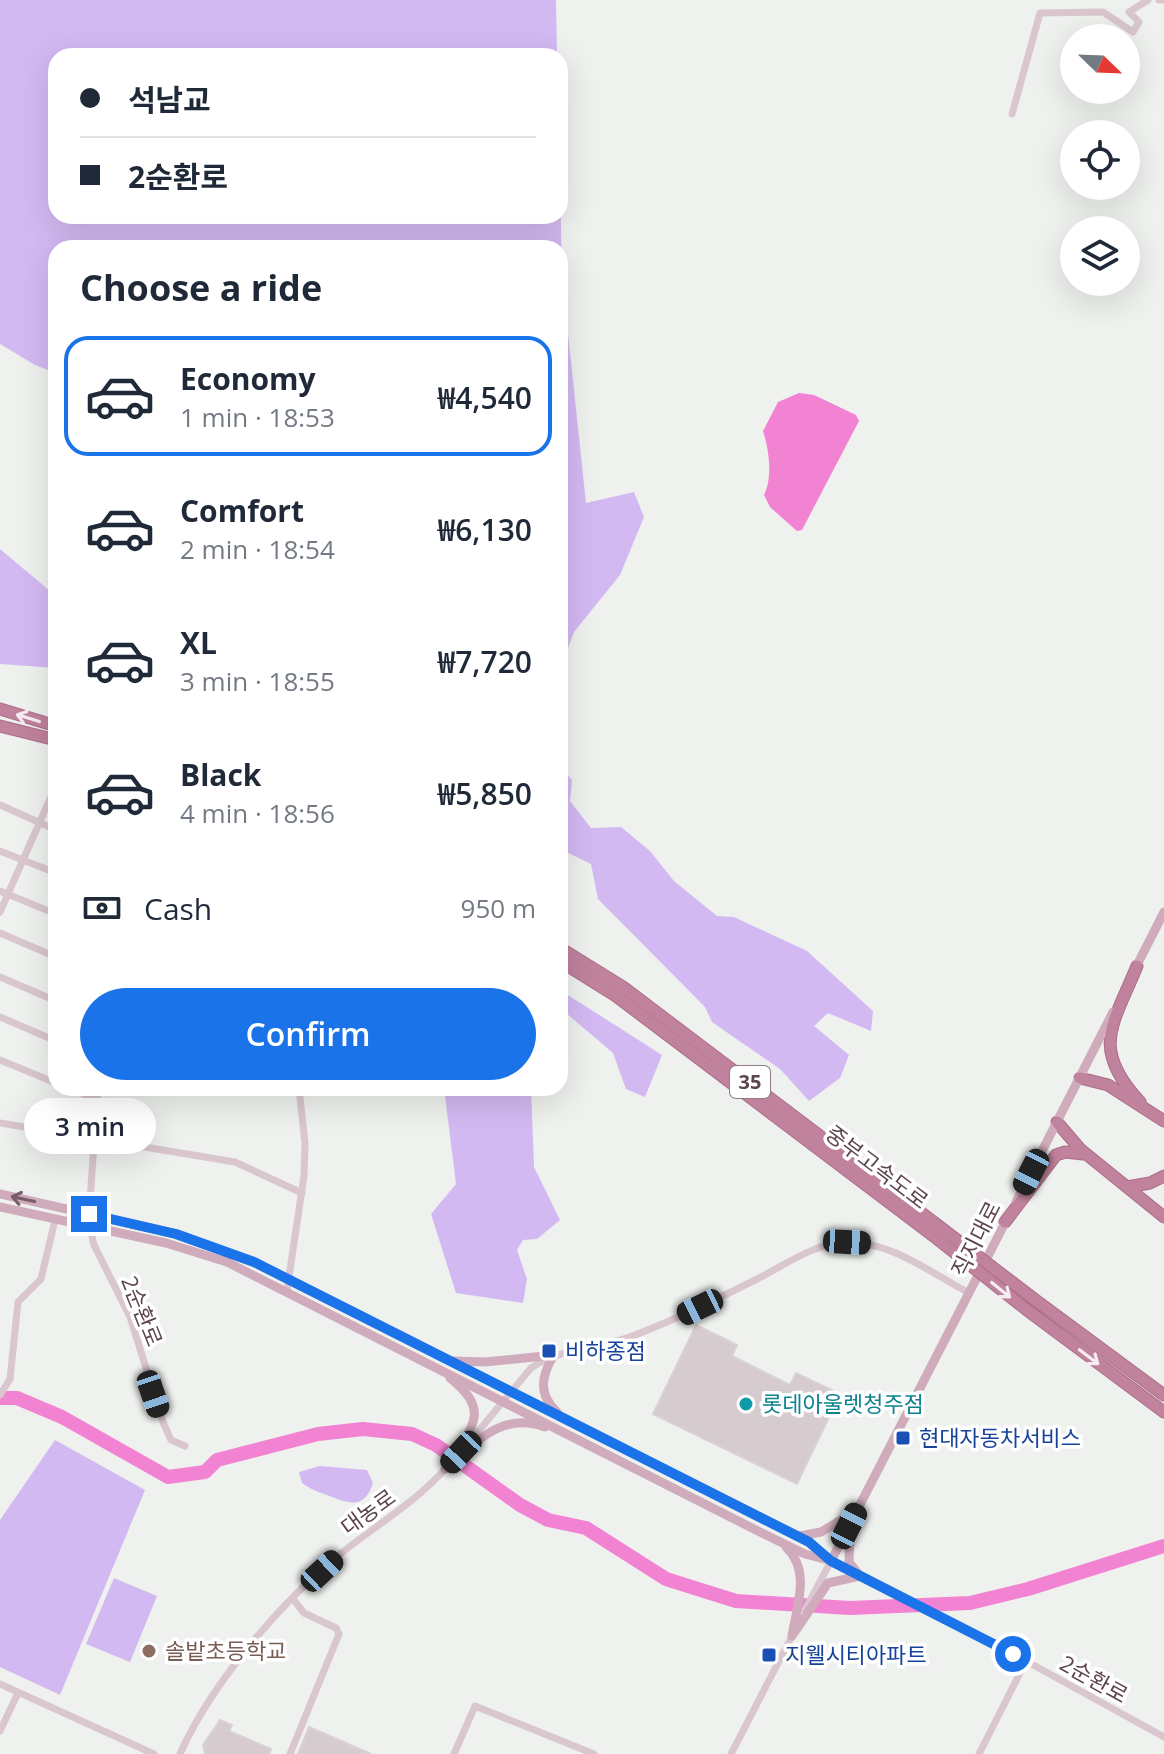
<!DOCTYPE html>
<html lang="en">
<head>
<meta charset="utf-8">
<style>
  body { margin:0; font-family:"Open Sans","Noto Sans KR",sans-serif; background:#f6f6f7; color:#1f2937; height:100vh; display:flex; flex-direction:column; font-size:30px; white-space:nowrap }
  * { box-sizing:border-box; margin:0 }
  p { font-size:26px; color:#747a83 }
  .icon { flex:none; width:44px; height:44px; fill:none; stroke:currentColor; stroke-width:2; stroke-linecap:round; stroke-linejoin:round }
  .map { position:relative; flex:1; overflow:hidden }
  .panel { position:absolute; left:48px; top:240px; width:520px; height:856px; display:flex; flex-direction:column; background:#fff; border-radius:24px; box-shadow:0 8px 32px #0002 }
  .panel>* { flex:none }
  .banner { position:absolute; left:48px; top:48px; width:520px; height:176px; border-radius:24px; box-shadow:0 8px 32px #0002; display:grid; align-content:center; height:176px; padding:0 32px; background:#fff }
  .needle { width:52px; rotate:113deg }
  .controls { position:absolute; left:1060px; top:24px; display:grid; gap:16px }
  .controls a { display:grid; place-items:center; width:80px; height:80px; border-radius:50%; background:#fff; box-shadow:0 8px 32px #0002; font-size:40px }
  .end { position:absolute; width:36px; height:36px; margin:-18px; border:10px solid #1a73e8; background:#fff; box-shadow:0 0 0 4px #fff }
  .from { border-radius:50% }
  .bubble { position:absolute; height:56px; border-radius:28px; background:#fff; box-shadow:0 8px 32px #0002; font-size:26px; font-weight:600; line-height:56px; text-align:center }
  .car { position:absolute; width:24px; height:48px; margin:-24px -12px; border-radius:10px; box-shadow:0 0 6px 2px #0007; background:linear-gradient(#222 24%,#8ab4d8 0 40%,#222 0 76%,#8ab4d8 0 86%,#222 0) }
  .banner b { display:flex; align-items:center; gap:28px; height:76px; font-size:30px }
  .banner b+b { border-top:2px solid #e0e1e3 }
  .banner i { width:20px; height:20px; background:#1f2937 }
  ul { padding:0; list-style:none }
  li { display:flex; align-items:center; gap:24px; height:120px; margin:0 16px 12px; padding:0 16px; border:4px solid transparent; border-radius:24px }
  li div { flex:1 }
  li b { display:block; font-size:30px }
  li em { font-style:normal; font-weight:600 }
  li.active { border-color:#1a73e8 }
  li>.icon { width:72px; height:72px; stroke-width:1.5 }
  h2 { padding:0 32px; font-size:36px; line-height:96px }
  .pay { display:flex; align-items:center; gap:20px; height:88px; padding:0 32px; font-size:30px }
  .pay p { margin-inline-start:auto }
  .action { display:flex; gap:16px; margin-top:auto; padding:16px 32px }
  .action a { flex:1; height:92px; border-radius:48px; background:#1a73e8; color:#fff; font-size:32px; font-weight:600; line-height:92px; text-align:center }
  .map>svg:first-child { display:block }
  .green { fill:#d3b9f2 }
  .water { fill:#f283d2 }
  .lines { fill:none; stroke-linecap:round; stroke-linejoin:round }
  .river { stroke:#f283d2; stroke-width:14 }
  .building { fill:#d6cccf; stroke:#dad1d3; stroke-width:2 }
  .highway-casing { stroke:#ac6d87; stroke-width:13 }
  .minor { stroke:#d9c6cf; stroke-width:7 }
  .major { stroke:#cfabbb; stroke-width:9 }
  .highway { stroke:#c0829c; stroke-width:11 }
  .highway-bridge-casing { stroke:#ac6d87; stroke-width:13; stroke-linecap:butt }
  .highway-bridge { stroke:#c0829c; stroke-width:11 }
  .oneway { stroke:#f6ecf0 }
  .oneway2 { stroke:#7a5e6b }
  .route { stroke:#1a73e8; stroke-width:10 }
  .transit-dot { fill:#1a4fb4; stroke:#fff; stroke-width:3 }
  .culture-dot { fill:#0f9aa8; stroke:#fff; stroke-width:3 }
  .education-dot { fill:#8d6e63; stroke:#fff; stroke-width:3 }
  .labels { text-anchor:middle; stroke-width:7; stroke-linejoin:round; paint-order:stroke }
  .shield { fill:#fff; stroke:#8e7d84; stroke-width:2 }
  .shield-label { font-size:20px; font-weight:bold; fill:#5d4550 }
  .street-label { font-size:22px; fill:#5d4550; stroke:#fff }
  .transit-label { font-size:22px; fill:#164399; stroke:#fff; text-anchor:start }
  .culture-label { font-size:22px; fill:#0d838f; stroke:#fff; text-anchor:start }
  .education-label { font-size:22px; fill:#785e54; stroke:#fff; text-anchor:start }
</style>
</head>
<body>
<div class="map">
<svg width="1164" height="1754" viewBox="0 0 1164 1754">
  <rect width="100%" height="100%" fill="#eef1ee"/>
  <path class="green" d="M0,0H556L557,56H56V216H560V174L562,277L586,503L634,492L644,517L620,575L574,632L560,670V248H56V373L35,365L0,344Z
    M0,549L56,596V668L0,664Z
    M560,766L572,780L570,801L591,828L621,827L650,851L674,881L717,916L734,917L807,951L873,1011L871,1031L828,1013L814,1026L849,1055L840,1078L809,1101L780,1069L712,1022L705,1007L598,899L591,864L560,849Z
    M560,990L662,1055L645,1097L626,1089L613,1053L560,1008Z
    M444,1088H531L534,1167L560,1220L537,1239L523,1240L517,1250L527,1279L523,1303L456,1293L431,1214L456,1184Z
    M55,1440L145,1490L60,1695L0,1667V1520Z
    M320,1466L367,1470L373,1483C365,1507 353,1505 332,1497C322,1493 311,1490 302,1483L299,1472Z
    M114,1578L157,1596L130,1662L86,1644Z"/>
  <path class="water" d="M799,393L814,395L856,415L859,421L802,530L797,531L770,507L764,495C773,477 769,450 763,431L778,402Z"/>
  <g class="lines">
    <path class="river" d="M0,1398H17L62,1417L168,1477L205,1472L217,1460L318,1434L363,1429L412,1434L436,1445L520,1505L548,1520L586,1528L666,1579L736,1601L850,1608L970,1603L1028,1589L1164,1546"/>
  </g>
  <path class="building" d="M696,1325L737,1345L732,1356L790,1385L796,1373L840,1394L797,1484L653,1414Z
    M220,1720L232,1725L229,1731L271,1749L269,1754H205L203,1745Z
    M309,1727L371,1754H298Z"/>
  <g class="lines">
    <g class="highway-casing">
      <path id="highway" d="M0,709L56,726
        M0,726L56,740
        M560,948L623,987L936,1224
        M560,961L616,996L931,1234
        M1137,966C1113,1025 1090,1048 1140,1102
        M1080,1078L1108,1085L1164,1121
        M1057,1122L1080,1149L1164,1217
        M1127,1187L1150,1183L1164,1176
        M1005,1222L1056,1155L1065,1152L1083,1154
        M1034,1299L1164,1395
        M1027,1310L1164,1412"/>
    </g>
    <path class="minor" d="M1159,0H1164
      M1012,114L1040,13L1103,12L1133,32L1139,22L1129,12L1148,0
      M0,805L56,830
      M0,851L56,873
      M0,891L56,914
      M0,912L53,792L56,791
      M0,933L56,957
      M0,977L56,1001
      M0,1017L56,1041
      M0,1060L56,1083
      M69,1088L98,1100
      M0,1123L235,1162L302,1193
      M89,1214L98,1088
      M90,1227L94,1245L130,1317L163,1422L171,1440L185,1446
      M287,1290L304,1176L305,1143L299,1088
      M0,1395L10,1379L18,1302L41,1279L55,1220
      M466,1446L531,1368C562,1347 601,1349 635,1335C677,1319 717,1299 757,1279C785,1265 815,1243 846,1242C888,1240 933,1274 969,1293
      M805,1610L831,1561L1026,1661L1164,1737
      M0,1684L154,1754
      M0,1731L18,1693
      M180,1754C211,1684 280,1603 339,1555C376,1525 415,1503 447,1467
      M290,1754L339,1634L336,1628L304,1613L293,1599
      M454,1754L475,1706L594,1754
      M731,1754L794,1632
      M979,1754L1026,1661"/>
    <path class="major" d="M1134,971L1164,912
      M0,1194L176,1234L254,1262L809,1542L831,1561
      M1016,1202L1113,1012
      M0,1207L166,1243L227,1262L756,1530L805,1554L828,1560
      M554,1355C541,1376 538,1394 557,1412
      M454,1361L485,1362L554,1355
      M450,1378C487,1408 477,1422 452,1458
      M445,1469C476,1443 501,1411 545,1427
      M850,1533L849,1562L860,1576
      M800,1536L821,1532L854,1512
      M786,1547C811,1571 797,1605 792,1636
      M831,1561L1007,1219
      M794,1633L828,1583L860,1576"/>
    <use href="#highway" class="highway"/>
    <g class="highway-bridge-casing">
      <path id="highway-bridge" d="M936,1224L1034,1299
        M931,1234L1027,1310"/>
    </g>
    <use href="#highway-bridge" class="highway-bridge"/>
  </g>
  <defs><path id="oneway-shaft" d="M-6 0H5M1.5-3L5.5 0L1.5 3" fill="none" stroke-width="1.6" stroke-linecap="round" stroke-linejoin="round" transform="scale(2)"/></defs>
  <g class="oneway">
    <use href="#oneway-shaft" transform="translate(28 718) rotate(-163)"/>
    <use href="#oneway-shaft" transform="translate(1001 1290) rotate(39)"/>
    <use href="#oneway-shaft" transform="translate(1089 1357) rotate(37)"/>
  </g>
  <use class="oneway2" href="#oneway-shaft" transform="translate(23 1199) rotate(-168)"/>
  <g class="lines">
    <path class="route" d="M89,1214L176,1234L254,1262L809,1542L831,1561L1013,1654"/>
  </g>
  <g class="transit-dot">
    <rect x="541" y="1343" width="16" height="16" rx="4"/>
    <rect x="895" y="1430" width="16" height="16" rx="4"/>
    <rect x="761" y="1647" width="16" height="16" rx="4"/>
  </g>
  <circle class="culture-dot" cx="746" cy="1404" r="8"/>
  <circle class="education-dot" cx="149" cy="1651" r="8"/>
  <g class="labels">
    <rect class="shield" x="730" y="1066" width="40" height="32" rx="6"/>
    <g class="shield-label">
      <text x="750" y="1089">35</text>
    </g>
    <g class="street-label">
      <text transform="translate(877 1167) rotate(37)" y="8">중부고속도로</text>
      <text transform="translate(976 1239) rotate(-63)" y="8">직지대로</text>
      <text transform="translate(142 1311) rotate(68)" y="8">2순환로</text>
      <text transform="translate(368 1512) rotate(-36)" y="8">대농로</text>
      <text transform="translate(1094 1679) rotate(29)" y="8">2순환로</text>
    </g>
    <g class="transit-label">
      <text x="565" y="1359">비하종점</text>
      <text x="919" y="1446">현대자동차서비스</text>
      <text x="785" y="1663">지웰시티아파트</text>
    </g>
    <g class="culture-label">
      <text x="762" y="1412">롯데아울렛청주점</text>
    </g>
    <g class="education-label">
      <text x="165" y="1659">솔밭초등학교</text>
    </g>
  </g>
</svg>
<div class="controls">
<a><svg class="needle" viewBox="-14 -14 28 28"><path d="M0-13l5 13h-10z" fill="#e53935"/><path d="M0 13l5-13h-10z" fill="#747a83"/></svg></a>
<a><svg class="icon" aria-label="locate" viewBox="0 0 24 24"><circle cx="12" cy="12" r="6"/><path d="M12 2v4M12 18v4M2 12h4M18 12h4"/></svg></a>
<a><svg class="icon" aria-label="layers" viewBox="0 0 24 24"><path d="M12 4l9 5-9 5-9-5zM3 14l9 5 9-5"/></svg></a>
</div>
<i class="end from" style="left:1013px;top:1654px"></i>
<i class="end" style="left:89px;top:1214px"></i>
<div class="bubble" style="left:24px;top:1098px;width:132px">3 min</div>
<i class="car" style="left:1031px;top:1172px;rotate:207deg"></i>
<i class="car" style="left:847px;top:1242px;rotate:93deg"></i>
<i class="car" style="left:700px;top:1307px;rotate:244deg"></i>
<i class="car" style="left:153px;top:1394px;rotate:161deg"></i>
<i class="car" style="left:461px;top:1452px;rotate:223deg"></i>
<i class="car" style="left:849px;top:1526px;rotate:27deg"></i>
<i class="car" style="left:322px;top:1571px;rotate:47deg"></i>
<div class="banner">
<b><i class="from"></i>석남교</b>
<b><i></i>2순환로</b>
</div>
<section class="panel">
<h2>Choose a ride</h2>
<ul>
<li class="active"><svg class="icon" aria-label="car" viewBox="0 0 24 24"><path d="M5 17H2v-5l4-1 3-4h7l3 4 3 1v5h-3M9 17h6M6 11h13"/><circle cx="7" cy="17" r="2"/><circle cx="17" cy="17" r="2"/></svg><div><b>Economy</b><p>1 min · 18:53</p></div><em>₩4,540</em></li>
<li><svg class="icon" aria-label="car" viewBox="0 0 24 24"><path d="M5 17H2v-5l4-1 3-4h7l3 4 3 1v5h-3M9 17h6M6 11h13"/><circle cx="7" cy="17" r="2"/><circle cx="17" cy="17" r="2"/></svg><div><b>Comfort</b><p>2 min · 18:54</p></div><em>₩6,130</em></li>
<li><svg class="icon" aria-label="car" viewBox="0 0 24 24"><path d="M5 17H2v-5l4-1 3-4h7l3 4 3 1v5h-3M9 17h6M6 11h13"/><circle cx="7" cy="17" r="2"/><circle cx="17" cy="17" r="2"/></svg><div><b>XL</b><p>3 min · 18:55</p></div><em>₩7,720</em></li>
<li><svg class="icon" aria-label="car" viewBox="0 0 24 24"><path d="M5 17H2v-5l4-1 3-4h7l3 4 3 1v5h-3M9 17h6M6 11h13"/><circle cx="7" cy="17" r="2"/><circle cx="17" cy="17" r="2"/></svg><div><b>Black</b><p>4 min · 18:56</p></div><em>₩5,850</em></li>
</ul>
<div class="pay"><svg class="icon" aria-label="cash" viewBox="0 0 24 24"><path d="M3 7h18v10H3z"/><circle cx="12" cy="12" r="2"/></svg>Cash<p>950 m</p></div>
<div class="action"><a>Confirm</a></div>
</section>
</div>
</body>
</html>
